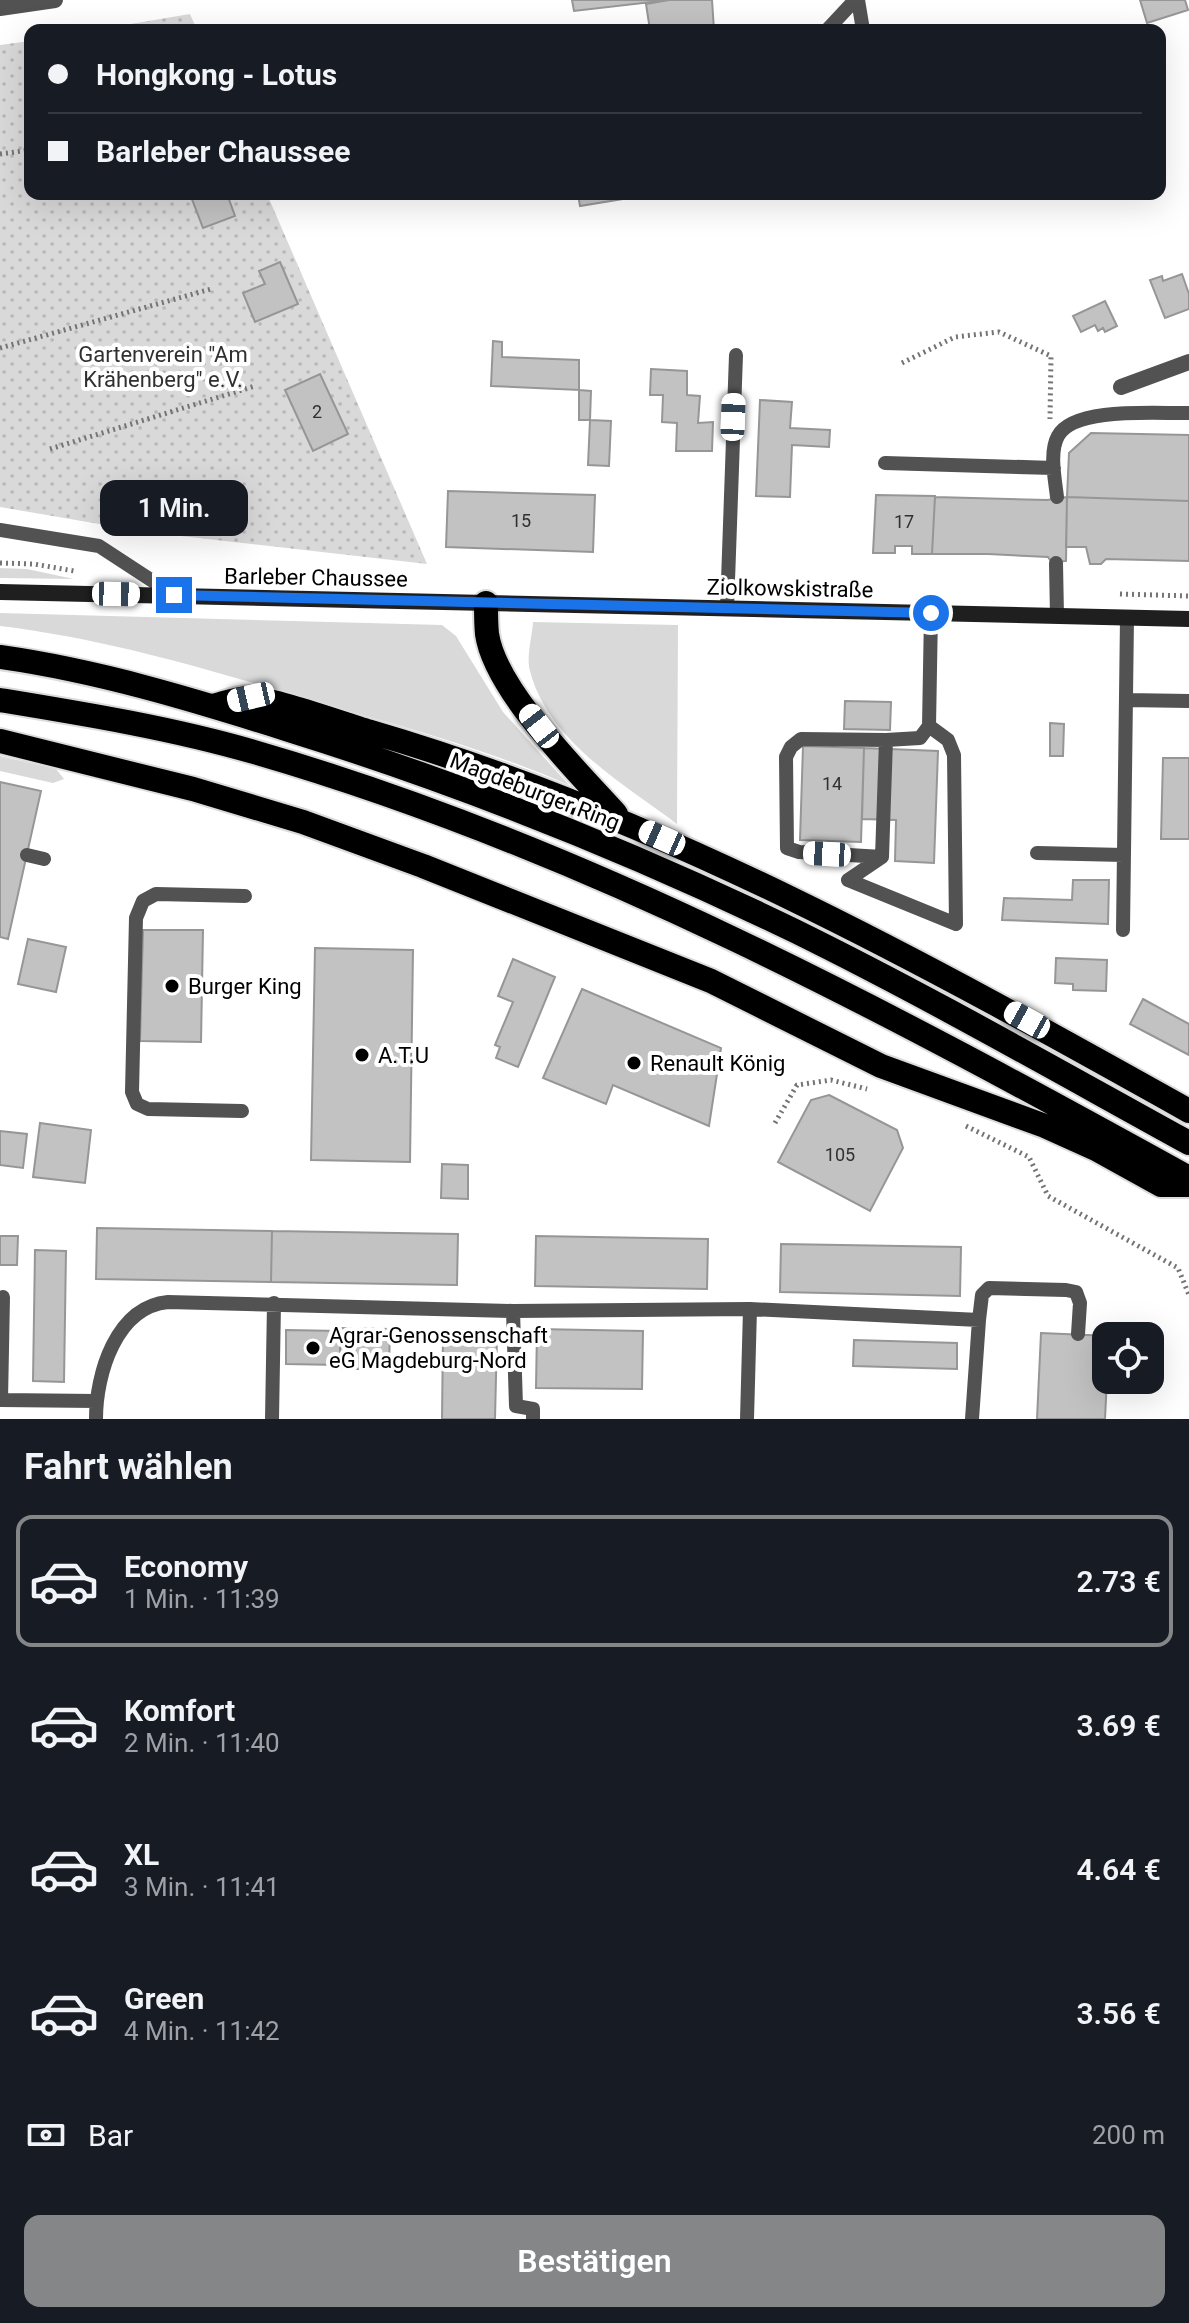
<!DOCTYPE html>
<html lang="de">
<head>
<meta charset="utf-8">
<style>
  body { margin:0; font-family:Roboto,sans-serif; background:#242831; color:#f1f3f6; height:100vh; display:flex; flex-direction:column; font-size:30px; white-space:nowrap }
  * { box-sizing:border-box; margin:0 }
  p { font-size:26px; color:#9ea1a6 }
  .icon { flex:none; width:44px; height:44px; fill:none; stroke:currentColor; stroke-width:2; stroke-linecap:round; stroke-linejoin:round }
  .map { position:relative; height:1419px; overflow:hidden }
  .details { display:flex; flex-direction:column; background:#171b24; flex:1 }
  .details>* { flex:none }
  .guide { position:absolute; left:24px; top:24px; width:1142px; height:176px; border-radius:16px; box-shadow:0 8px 32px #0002; display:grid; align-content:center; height:176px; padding:0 24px; background:#171b24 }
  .fabs { position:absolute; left:1092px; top:1322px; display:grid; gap:16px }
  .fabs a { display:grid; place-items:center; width:72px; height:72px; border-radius:16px; background:#171b24; box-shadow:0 8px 32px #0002; font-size:40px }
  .end { position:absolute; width:36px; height:36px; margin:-18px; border:10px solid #1a73e8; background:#fff; box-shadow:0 0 0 4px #fff }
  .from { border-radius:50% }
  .bubble { position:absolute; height:56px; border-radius:16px; background:#171b24; box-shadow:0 8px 32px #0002; font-size:26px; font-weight:600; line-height:56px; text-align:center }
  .car { position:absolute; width:24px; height:48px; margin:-24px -12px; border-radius:10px; box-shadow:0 0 6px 2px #0007; background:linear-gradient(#fff 24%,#345 0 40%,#fff 0 76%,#345 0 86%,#fff 0) }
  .guide b { display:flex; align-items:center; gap:28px; height:76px; font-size:30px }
  .guide b+b { border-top:2px solid #363941 }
  .guide i { width:20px; height:20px; background:#f1f3f6 }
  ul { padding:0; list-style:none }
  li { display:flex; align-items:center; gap:24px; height:132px; margin:0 16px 12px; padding:0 8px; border:4px solid transparent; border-radius:16px }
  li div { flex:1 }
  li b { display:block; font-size:30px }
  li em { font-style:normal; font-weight:600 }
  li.active { border-color:#858687 }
  li>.icon { width:72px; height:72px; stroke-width:1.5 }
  h2 { padding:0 24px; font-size:36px; line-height:96px }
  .pay { display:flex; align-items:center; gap:20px; height:88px; padding:0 24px; font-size:30px }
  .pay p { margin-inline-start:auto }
  .primary-button { display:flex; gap:16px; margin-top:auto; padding:16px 24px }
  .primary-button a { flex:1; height:92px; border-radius:16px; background:#858687; color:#fff; font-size:32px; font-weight:600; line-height:92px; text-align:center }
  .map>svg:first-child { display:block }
  .grass { fill:#d9d9d9 }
  .garden { fill:url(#garden-dots) }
  .building { fill:#c2c2c2; stroke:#969696; stroke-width:2 }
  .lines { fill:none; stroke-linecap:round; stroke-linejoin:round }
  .highway-casing { stroke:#dbdbdb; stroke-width:28 }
  .path { stroke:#747474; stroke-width:5; stroke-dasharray:2 4; stroke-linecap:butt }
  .lane { stroke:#525252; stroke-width:14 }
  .street { stroke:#525252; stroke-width:16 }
  .secondary { stroke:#1f1f1f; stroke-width:16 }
  .highway { stroke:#000; stroke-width:24 }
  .route { stroke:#1a73e8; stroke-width:10 }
  .poi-dot { fill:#000; stroke:#fff; stroke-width:3 }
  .labels { text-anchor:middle; stroke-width:8; stroke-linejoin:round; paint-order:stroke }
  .number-label { font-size:18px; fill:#303030 }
  .park-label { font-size:22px; fill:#303030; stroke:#fff }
  .street-label { font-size:22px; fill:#000; stroke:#fff }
  .poi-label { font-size:22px; fill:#000; stroke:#fff; text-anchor:start }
</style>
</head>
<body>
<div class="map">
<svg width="1189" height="1419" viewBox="0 0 1189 1419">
  <defs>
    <pattern id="garden-dots" width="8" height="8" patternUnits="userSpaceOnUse" patternTransform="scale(2)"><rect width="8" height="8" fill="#d9d9d9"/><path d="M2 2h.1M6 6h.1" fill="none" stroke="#b8b8b8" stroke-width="1.8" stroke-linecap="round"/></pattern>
  </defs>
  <rect width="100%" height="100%" fill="#fff"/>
  <path class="grass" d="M0,568L27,569L74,579L0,578Z
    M0,613L442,625L456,636L503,712L569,785C487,749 400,726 314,701C210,670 108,639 0,626Z
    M533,622L678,625L677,824C624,784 548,741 530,671C526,658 532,637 533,622Z
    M0,756L56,769L64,779L53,783L0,771Z"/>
  <path class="garden" d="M190,14L197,30H95Z
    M30,41V194H267L427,564L146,532L0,507V45Z"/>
  <path class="building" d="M572,0H669L574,11Z
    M669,0H712L714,30H650L646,4Z
    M1140,0H1185L1188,10L1147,23Z
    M190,194H227L235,216L203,228Z
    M578,194H653L580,206Z
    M280,262L298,304L255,322L243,293L265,284L259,271Z
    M1182,274L1189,294V309L1165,318L1150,280L1162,276L1163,281Z
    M1105,301L1117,326L1105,332L1103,328L1098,331L1095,325L1081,332L1073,316Z
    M493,341L502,342V357L579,360V390L491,386Z
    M651,369L687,371V395L700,396L698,423L713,422L712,451H676L677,423L662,422L663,395H650Z
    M320,374L348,434L313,451L285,390Z
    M579,390L591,391L590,420H579Z
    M760,400L792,402L790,428L830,430L829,447L792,445L790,497L756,496Z
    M590,420L611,421L609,466L588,465Z
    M1091,433L1189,435V501L1067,497L1069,453Z
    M448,491L595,495L593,552L446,547Z
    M876,495L935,496L932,554H912V546H895V553H873Z
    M935,497L1047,500L1067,497L1066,561L1052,563L1048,557L988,554H932Z
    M1067,497L1189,501V561L1106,559L1101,564H1090L1086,547H1066Z
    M845,701L891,702L890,730L844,729Z
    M1050,723L1064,724L1063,756H1050Z
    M803,746L864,748L861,842L800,840Z
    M864,748L938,751L934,863L895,861L896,820L862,819Z
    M1163,758H1189V839H1161Z
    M0,782L41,791L8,939L0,937Z
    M1073,880H1109L1108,924L1002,920L1004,898L1072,900Z
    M143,930H203L201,1042L140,1041Z
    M28,939L66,947L56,992L18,984Z
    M315,948L413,950L410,1162L311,1160Z
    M1056,958L1107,960L1106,991L1073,990V984L1055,983Z
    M513,959L555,977L518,1067L496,1058L500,1047L495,1045L513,1002L498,996Z
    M582,989L721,1048L709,1126L613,1085L606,1104L543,1078Z
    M1143,999L1189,1024V1055L1130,1024Z
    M829,1095L897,1130L903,1148L870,1211L778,1162L811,1100Z
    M40,1123L91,1130L85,1183L33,1177Z
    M0,1131L27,1134L23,1168L0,1165Z
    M442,1164L468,1165V1199L441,1198Z
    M97,1228L272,1231L271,1282L96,1279Z
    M272,1231L458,1234L457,1285L271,1282Z
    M0,1236H18L17,1265H0Z
    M536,1236L708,1239L707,1289L535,1286Z
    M781,1244L961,1247L960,1296L780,1292Z
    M35,1250L66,1251L64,1382L33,1381Z
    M340,1328L390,1329L389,1369H340Z
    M537,1329L643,1331L642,1389L536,1388Z
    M286,1330L340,1331V1365L286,1364Z
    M1041,1333L1109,1336L1105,1419H1037Z
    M443,1334L497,1335L495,1419H442Z
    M854,1340L957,1343V1369L853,1366Z"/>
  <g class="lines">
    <g class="highway-casing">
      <path id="highway" d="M486,603C486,613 486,624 487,634C495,690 578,772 616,814
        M0,657C99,671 194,700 289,730C462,784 632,852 795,931C929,997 1058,1071 1189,1143
        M0,700C85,714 171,728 254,752C586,848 888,1012 1189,1178
        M213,706C225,703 237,698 249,698C269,697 347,725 371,732C662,817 926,964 1189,1111
        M0,741L193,789L303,822L423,866L711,981L881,1066L1045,1126L1096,1149L1161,1185H1189"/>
    </g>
    <path class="path" d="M0,154L30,150
      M0,348L211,289
      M902,363L955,337L999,332L1051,356L1050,419
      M50,449L255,386
      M0,563L34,564L74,571
      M1120,594L1189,596
      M775,1123L797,1085L831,1080L867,1089
      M966,1126L1029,1157L1048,1196L1178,1268L1189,1295"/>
    <path class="lane" d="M858,0L863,30
      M827,30L855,0
      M885,463L1054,468
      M1057,497C1055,479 1049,452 1058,436C1074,406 1160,414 1189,413
      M0,530L99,546L174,595
      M1056,563L1057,616
      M727,609L736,355
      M1126,700L1189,701
      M1037,853L1124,855
      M27,855L44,859
      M882,857L799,852L787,848L786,757L791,747L801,739L886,740
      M848,880L956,924L954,755L948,740L929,726
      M848,880L882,857L886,740L920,738L929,726L931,613
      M1123,930L1127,618
      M242,1111L148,1109L137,1104L132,1092L136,918L143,901L156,894L245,896
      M3,1297L1,1400L96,1401
      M750,1309L979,1320L982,1295L989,1288L1066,1290L1076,1292L1080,1303L1078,1334
      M513,1311L516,1406L533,1409V1419
      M96,1419C96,1374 116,1307 168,1302L513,1311L750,1309L747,1419
      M272,1419L274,1303
      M972,1419L979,1320"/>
    <path class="street" d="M0,8L55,0
      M1121,387L1189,362"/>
    <path class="secondary" d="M0,592L1189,619"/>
    <use href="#highway" class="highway"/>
  </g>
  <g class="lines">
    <path class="route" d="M174,595L931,613"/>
  </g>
  <g class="poi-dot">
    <circle cx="172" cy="986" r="8"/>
    <circle cx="362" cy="1055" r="8"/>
    <circle cx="634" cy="1063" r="8"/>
    <circle cx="313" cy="1348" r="8"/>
  </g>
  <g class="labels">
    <g class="number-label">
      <text x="317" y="418">2</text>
      <text x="521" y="527">15</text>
      <text x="904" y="528">17</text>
      <text x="832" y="790">14</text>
      <text x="840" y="1161">105</text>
    </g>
    <g class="park-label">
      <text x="163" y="362">Gartenverein "Am<tspan x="163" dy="25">Krähenberg" e.V.</tspan></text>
    </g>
    <g class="street-label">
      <text transform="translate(316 577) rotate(1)" y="8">Barleber Chaussee</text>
      <text transform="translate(790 588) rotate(1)" y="8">Ziolkowskistraße</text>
      <text transform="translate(535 791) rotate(21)" y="8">Magdeburger Ring</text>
    </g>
    <g class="poi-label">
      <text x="188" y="994">Burger King</text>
      <text x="378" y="1063">A.T.U</text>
      <text x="650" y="1071">Renault König</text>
      <text x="329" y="1343">Agrar-Genossenschaft<tspan x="329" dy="25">eG Magdeburg-Nord</tspan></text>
    </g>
  </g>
</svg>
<div class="fabs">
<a><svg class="icon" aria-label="locate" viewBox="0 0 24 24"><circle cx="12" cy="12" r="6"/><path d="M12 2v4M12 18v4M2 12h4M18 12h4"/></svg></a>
</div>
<i class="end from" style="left:931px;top:613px"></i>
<i class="end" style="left:174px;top:595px"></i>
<div class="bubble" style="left:100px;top:480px;width:148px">1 Min.</div>
<i class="car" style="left:733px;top:417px;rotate:2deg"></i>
<i class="car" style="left:116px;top:594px;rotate:91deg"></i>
<i class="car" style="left:251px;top:697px;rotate:257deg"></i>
<i class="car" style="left:539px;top:726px;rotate:322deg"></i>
<i class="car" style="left:662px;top:838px;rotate:294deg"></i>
<i class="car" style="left:827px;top:854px;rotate:273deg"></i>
<i class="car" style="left:1027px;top:1020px;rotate:299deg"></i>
<div class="guide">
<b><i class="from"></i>Hongkong - Lotus</b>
<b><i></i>Barleber Chaussee</b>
</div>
</div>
<section class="details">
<h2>Fahrt wählen</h2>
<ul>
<li class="active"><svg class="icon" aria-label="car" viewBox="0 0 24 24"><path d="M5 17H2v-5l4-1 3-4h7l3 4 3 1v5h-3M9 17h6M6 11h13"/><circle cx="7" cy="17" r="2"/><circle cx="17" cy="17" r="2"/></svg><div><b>Economy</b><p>1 Min. · 11:39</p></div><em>2.73 €</em></li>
<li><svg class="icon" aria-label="car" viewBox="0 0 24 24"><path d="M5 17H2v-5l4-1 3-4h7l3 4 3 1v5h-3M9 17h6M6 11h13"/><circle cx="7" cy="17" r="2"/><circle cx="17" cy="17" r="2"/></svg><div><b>Komfort</b><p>2 Min. · 11:40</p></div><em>3.69 €</em></li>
<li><svg class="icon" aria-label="car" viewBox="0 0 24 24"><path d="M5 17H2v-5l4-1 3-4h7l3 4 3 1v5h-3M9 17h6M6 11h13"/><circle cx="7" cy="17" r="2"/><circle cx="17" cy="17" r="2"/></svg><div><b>XL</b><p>3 Min. · 11:41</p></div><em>4.64 €</em></li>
<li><svg class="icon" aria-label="car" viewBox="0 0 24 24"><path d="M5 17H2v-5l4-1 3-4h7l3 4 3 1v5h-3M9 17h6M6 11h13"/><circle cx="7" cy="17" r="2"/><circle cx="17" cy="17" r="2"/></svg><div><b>Green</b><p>4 Min. · 11:42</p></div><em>3.56 €</em></li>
</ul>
<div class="pay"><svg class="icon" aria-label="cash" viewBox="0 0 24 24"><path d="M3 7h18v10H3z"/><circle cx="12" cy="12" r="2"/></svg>Bar<p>200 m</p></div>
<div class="primary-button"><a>Bestätigen</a></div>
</section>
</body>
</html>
